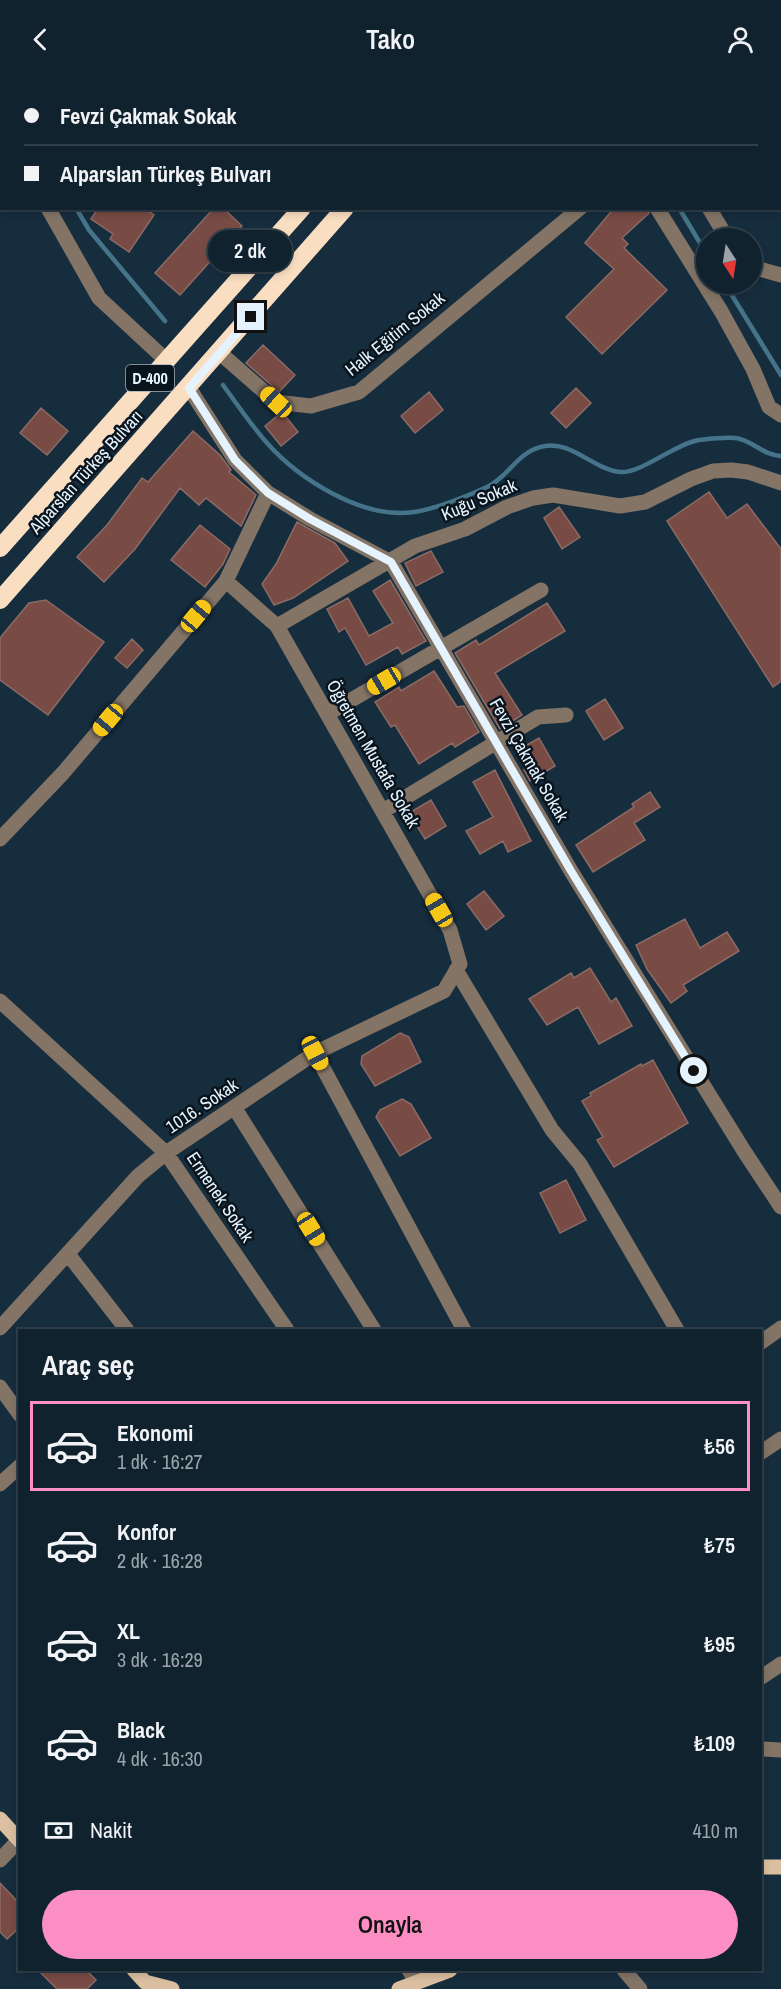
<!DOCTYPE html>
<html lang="tr">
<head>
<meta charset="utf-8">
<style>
  body { margin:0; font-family:"Archivo Narrow",sans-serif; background:#192a36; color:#f1f3f6; height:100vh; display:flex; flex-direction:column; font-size:22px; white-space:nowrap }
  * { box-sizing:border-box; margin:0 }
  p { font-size:20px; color:#9ca4aa }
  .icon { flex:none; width:33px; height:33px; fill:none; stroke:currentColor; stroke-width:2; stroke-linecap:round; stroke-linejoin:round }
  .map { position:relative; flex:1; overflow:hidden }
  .details { position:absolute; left:18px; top:1251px; width:744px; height:642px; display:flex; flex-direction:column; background:#10222e; border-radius:0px; box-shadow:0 3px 9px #0003,0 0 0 2px #303f4a }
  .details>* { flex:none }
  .top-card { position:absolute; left:0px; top:0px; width:782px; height:132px; box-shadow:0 3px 9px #0003,0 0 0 2px #303f4a; display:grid; align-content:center; height:132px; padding:0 24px; background:#10222e }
  .needle { width:39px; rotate:168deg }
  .tools { position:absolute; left:696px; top:150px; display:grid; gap:12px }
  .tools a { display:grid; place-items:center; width:66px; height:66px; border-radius:50%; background:#10222e; box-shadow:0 3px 9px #0003,0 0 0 2px #303f4a; font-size:30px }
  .end { position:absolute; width:27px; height:27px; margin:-14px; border:8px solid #e5f3ff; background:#111; box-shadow:0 0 0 3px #111 }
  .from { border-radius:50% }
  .bubble { position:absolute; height:42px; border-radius:21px; background:#10222e; box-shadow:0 3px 9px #0003,0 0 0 2px #303f4a; font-size:20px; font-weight:600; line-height:42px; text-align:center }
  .car { position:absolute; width:18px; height:36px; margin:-18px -9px; border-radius:8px; box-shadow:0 0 4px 2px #0007; background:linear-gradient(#f5c518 24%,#345 0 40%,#f5c518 0 76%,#345 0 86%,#f5c518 0) }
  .top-card b { display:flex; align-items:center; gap:21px; height:57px; font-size:22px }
  .top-card b+b { border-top:2px solid #303f4a }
  .top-card i { width:15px; height:15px; background:#f1f3f6 }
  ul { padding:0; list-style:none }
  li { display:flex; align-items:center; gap:18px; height:90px; margin:0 12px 9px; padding:0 12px; border:3px solid transparent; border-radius:0px }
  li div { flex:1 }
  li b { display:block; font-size:22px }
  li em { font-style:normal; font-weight:600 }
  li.current { border-color:#fb8fc3 }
  li>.icon { width:54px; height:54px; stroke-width:1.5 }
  h2 { padding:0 24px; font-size:27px; line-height:72px }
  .pay { display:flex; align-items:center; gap:15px; height:66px; padding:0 24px; font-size:22px }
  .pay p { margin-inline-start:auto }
  .button { display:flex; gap:12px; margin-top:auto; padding:12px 24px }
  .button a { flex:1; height:69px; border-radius:36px; background:#fb8fc3; color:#111; font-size:24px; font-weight:600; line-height:69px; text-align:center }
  header { display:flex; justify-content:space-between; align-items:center; height:78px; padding:0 24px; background:#10222e; font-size:27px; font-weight:600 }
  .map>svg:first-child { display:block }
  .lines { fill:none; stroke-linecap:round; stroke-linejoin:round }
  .stream { stroke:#457389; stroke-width:4.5 }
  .building { fill:#784c44; stroke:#8b6b65; stroke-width:1.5 }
  .minor { stroke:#837466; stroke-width:15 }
  .major { stroke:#dcbfa1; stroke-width:15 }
  .highway { stroke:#fadec1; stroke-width:18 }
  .route { stroke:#e5f3ff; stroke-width:8 }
  .labels { text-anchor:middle; stroke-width:5; stroke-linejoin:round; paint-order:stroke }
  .shield { fill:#0a141c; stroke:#a3b0bb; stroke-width:1.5 }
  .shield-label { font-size:16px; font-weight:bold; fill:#e5f3ff }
  .street-label { font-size:18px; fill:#e5f3ff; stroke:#0a141c }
</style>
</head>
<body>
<header><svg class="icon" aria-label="back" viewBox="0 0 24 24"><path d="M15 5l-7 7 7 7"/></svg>Tako<svg class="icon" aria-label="person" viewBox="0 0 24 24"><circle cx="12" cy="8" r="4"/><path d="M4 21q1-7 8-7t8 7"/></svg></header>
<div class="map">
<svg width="781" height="1911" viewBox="0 0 781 1911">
  <rect width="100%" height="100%" fill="#162d3e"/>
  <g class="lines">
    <path class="stream" d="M22,0L23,2
      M597,0V2
      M76,130L89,152L165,243
      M679,130L706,175
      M725,206L781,297
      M223,307C237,326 251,347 267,365C299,401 363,442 414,434C439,430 463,420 487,409C509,399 518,372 545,368C571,363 595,392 620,394C641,396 674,366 699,362C710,361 730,358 740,361C755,365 764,377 781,378"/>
  </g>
  <path class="building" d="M98,130H144L154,137L129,174L110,161L113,156L91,141Z
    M214,130H223L242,148L180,217L155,195Z
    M614,130H647L649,135L622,160L628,166L624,170L667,212L602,276L566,239L614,191L585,165Z
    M263,267L295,297L279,314L246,285Z
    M576,310L591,325L566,350L551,335Z
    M429,314L443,332L415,355L401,338Z
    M41,330L68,353L47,377L20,355Z
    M282,334L298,354L281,368L265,348Z
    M193,353L220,377L231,392L229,394L256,417L241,448L206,420L199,427L180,410L135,471L104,504L77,479L107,447L142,400L148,404Z
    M709,414L727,440L747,426L781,471V603L773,609L667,443Z
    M559,429L580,459L562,471L544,440Z
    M297,444L335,465L348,483L293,520L274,527L262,506L276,486Z
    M200,447L230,471L223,486L205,509L171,482Z
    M431,473L443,494L416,508L405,485Z
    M390,502L426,563L402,576L398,569L366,587L345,550L339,554L327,531L348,520L369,558L393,545L373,513Z
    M46,522L104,564L48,637L0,602V560L29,525Z
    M547,525L565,553L495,595L522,637L500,651L455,575L476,562L479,567Z
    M132,561L143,572L127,590L115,580Z
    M434,593L457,629L464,628L479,654L455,669L452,665L419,686L395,647L391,649L375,624L399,609L401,613Z
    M605,621L623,650L604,662L586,633Z
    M539,660L555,688L530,703L524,692L536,685L525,668Z
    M495,692L531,763L508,774L503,763L480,776L466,753L493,739L473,704Z
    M650,714L660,729L634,745L645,762L593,794L576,767L634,729L632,726Z
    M431,722L446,748L425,761L409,735Z
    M484,813L504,838L486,852L467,826Z
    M685,841L700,870L727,854L739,873L683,907L687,913L671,925L647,891L636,867Z
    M590,890L611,924L616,920L632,948L599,966L578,929L547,947L529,921L571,895L574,900Z
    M400,955L409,959L421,984L375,1008L361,986L362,978Z
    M653,982L688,1045L614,1089L597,1062L603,1059L582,1023L591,1018L590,1015L641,986L642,988Z
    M402,1021L411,1026L431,1060L400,1078L376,1039L380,1032Z
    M566,1102L586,1142L560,1155L540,1115Z
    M0,1805L20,1826V1849L7,1861L0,1854Z
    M38,1892H86L96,1902L87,1911H57Z"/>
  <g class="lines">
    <path class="minor" d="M572,0L573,2
      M726,2L728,0
      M0,18L2,22
      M48,130L99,220L166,282
      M657,130L721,233L753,291L769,329L781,337
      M709,130L727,160
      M752,189L781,197
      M220,275L276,324L311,328L359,314L580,130
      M189,310L235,382L268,415L310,441L391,484L571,793L744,1073L781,1129
      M277,548L415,468L465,451L507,429L533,420L553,417L620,428L645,424L691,401L713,393L731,392L748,394L781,405
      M327,636L541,512
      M383,733L538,639L566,637
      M0,761L63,695L226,503L268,415
      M456,892L552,1052L580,1086L677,1252
      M0,923L166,1075L287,1252
      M315,975L464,1252
      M234,1029L374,1252
      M68,1176L127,1252
      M0,1250L138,1098L166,1075L315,975L444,913L460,886L450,852L277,548L226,503
      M760,1265L781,1250
      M0,1309L20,1337
      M760,1375L781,1361
      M0,1406L20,1388
      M760,1600L781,1586
      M760,1671L781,1672
      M0,1782L19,1762
      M409,1892L417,1905
      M624,1892L640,1911"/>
    <path class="major" d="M0,1741L20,1763
      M760,1789H781
      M134,1892L145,1904L172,1911
      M399,1911L450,1892"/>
    <path class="highway" d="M417,2L419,0
      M457,2L459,0
      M0,470L302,130
      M0,522L345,130"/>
  </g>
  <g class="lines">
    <path class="route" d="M251,239L189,310L235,382L268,415L310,441L391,484L571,793L694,993"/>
  </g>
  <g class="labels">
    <rect class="shield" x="126" y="287" width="48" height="26" rx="4.5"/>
    <g class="shield-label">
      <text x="150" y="306">D-400</text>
    </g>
    <g class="street-label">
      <text transform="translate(395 256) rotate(-39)" y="6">Halk Eğitim Sokak</text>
      <text transform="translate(86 394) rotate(-48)" y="6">Alparslan Türkeş Bulvarı</text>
      <text transform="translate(479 422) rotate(-23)" y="6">Kuğu Sokak</text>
      <text transform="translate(373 676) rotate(60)" y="6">Öğretmen Mustafa Sokak</text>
      <text transform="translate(529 682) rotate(60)" y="6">Fevzi Çakmak Sokak</text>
      <text transform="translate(202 1028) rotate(-34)" y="6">1016. Sokak</text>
      <text transform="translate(220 1119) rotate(56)" y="6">Ermenek Sokak</text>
    </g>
  </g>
</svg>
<div class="tools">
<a><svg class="needle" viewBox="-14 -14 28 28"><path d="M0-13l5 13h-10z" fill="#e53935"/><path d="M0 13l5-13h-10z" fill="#9ca4aa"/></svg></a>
</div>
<i class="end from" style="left:694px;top:993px"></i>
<i class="end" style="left:251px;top:239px"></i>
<div class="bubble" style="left:208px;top:152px;width:84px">2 dk</div>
<i class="car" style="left:276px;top:324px;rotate:313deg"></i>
<i class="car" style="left:196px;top:538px;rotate:40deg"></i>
<i class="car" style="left:384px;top:603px;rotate:240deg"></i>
<i class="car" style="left:108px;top:642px;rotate:220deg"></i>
<i class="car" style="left:439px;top:832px;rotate:330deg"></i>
<i class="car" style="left:315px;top:975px;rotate:152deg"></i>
<i class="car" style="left:311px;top:1151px;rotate:148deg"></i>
<div class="top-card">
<b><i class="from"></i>Fevzi Çakmak Sokak</b>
<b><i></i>Alparslan Türkeş Bulvarı</b>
</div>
<section class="details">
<h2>Araç seç</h2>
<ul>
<li class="current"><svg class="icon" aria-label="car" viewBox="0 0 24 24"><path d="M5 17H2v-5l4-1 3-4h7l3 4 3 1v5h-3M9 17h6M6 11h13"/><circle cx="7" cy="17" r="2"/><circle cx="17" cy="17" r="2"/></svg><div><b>Ekonomi</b><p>1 dk · 16:27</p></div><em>₺56</em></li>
<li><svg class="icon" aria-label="car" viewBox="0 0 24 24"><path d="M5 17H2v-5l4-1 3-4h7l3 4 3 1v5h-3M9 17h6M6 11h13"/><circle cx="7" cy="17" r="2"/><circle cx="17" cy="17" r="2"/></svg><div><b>Konfor</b><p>2 dk · 16:28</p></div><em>₺75</em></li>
<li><svg class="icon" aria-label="car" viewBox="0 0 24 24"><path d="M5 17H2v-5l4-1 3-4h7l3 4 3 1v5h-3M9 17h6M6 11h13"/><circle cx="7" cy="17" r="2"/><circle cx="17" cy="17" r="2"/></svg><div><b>XL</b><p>3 dk · 16:29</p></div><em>₺95</em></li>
<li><svg class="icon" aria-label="car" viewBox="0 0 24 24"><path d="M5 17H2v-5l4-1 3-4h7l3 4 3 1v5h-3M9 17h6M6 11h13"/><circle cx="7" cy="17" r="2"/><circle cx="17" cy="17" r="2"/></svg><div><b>Black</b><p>4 dk · 16:30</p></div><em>₺109</em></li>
</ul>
<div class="pay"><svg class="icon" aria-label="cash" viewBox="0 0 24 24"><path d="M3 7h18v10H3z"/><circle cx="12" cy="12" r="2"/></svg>Nakit<p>410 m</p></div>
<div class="button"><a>Onayla</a></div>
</section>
</div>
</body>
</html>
